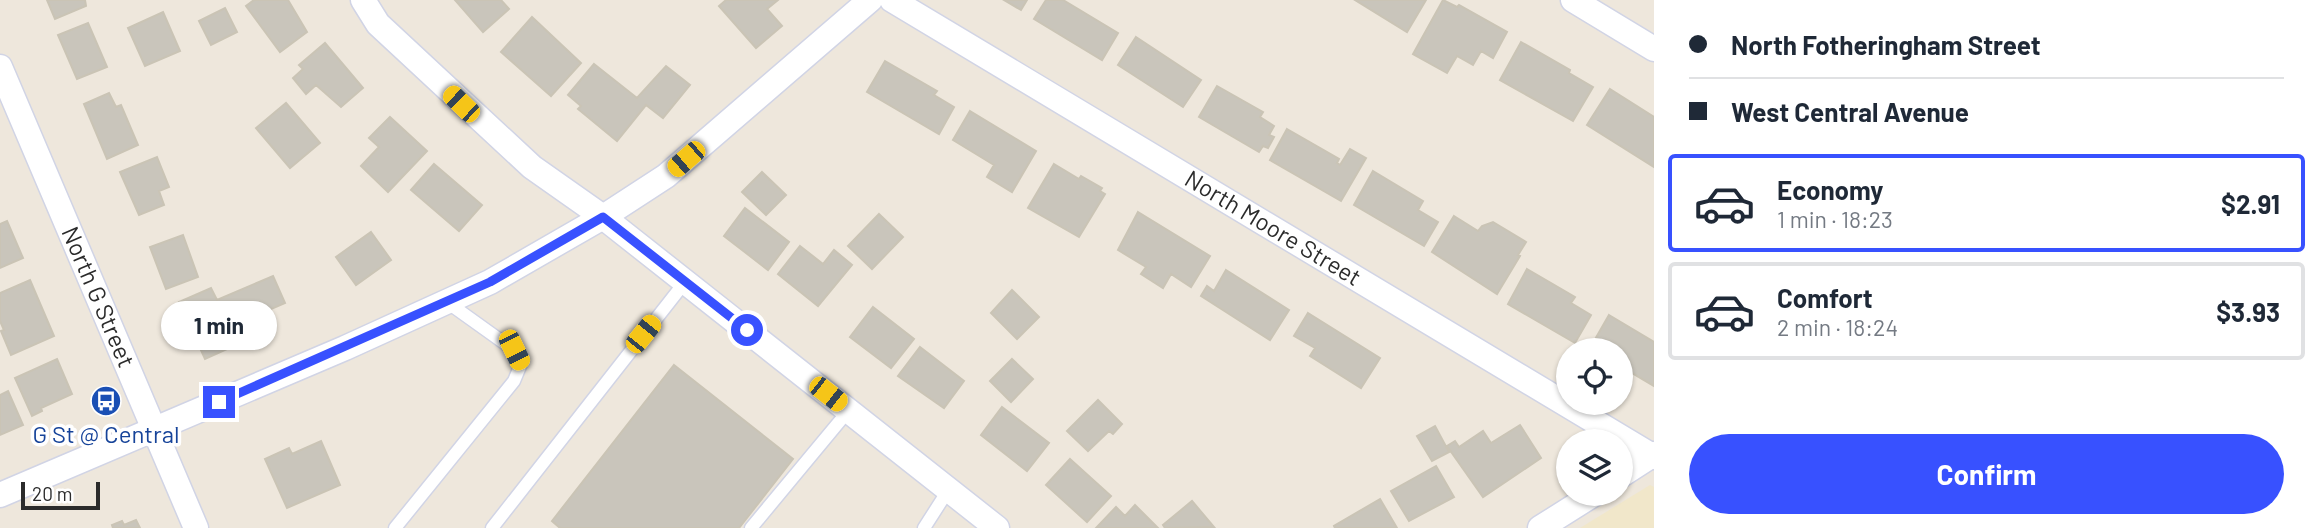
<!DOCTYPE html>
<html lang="en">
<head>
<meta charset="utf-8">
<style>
  body { margin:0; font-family:Barlow,sans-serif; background:#f6f6f7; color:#1f2937; height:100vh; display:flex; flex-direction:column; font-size:26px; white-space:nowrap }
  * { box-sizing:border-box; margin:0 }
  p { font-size:23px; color:#747a83 }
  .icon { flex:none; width:38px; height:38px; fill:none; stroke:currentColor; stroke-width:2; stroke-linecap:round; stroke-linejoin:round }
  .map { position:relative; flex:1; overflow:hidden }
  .drawer { display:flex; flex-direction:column; background:#fff; width:665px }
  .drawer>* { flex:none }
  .guide { display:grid; align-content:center; height:154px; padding:0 35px; background:#fff }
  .buttons { position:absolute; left:1556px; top:338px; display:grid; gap:14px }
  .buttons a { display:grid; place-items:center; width:77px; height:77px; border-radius:50%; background:#fff; box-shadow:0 2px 5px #0004; font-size:35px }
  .scale { position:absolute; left:21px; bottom:18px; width:79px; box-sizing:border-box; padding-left:7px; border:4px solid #2b2b2b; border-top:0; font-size:19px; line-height:24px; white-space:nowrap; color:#2b2b2b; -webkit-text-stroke:5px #fff; paint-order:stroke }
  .end { position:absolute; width:32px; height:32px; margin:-16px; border:9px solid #3851ff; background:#fff; box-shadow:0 0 0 4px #fff }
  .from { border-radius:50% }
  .bubble { position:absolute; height:49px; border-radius:24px; background:#fff; box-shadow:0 2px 5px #0004; font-size:23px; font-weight:700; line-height:49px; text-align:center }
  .car { position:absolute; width:21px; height:42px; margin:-21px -10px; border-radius:9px; box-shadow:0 0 5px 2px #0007; background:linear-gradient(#f5c518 24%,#345 0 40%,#f5c518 0 76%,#345 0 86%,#f5c518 0) }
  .guide b { display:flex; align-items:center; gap:24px; height:66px; font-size:26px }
  .guide b+b { border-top:2px solid #e0e1e3 }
  .guide i { width:18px; height:18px; background:#1f2937 }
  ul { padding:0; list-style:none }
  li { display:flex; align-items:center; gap:21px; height:98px; margin:0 14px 10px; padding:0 21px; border:4px solid #e0e1e3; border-radius:7px }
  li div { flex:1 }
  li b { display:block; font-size:26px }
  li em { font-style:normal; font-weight:700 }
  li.on { border-color:#3851ff }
  li>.icon { width:63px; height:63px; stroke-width:1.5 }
  .primary-button { display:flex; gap:14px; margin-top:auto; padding:14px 35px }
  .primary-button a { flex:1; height:80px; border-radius:42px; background:#3851ff; color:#fff; font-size:28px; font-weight:700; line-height:80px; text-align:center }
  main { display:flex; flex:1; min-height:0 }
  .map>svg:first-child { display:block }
  .education { fill:#f1e7ca }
  .building { fill:#c9c5bb; stroke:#cac4b5; stroke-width:2 }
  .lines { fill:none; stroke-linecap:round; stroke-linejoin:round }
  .service-casing { stroke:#d1d4e5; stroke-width:15 }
  .minor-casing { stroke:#d1d4e5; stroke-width:27 }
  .service { stroke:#fff; stroke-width:12 }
  .minor { stroke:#fff; stroke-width:24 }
  .route { stroke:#3851ff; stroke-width:9 }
  .labels { text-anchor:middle; stroke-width:7; stroke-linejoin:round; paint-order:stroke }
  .street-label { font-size:24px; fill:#2b2b2b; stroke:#fff }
  .transit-label { font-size:24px; fill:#164399; stroke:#fff }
</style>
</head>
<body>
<main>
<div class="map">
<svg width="1654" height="528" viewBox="0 0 1654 528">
  <rect width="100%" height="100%" fill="#eee7dc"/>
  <path class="education" d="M1650,485L1654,487V528H1580Z"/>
  <path class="building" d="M47,0H85L86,6L55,19Z
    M254,0H288L307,32L280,52L246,6Z
    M455,0H501L509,9L483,32Z
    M726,0H778L767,9L782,26L756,48L719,6Z
    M1004,0H1027L1021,10Z
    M1046,0H1063L1118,33L1102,60L1034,19Z
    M1355,0H1426L1407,32Z
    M1443,0L1457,7L1459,5L1507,32L1493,58L1481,51L1473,65L1457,56L1447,73L1413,54Z
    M225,8L237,32L211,45L199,21Z
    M163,12L180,51L145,66L128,28Z
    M532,17L581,63L551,96L501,52Z
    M88,23L107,67L77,79L58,35Z
    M1136,37L1201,80L1183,107L1118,65Z
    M1521,42L1570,70L1569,73L1593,87L1573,121L1500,80Z
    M325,43L363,88L341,107L316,85L306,94L293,78L303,69L299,65Z
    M885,61L937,91L934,95L954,107L939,134L867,92Z
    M594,64L637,98L666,66L690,85L663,118L646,105L617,141L578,109L581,106L568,95Z
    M1217,86L1263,112L1260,117L1274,126L1269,135L1274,137L1268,148L1263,146L1259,152L1199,117Z
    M1610,89L1654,117V167L1587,125Z
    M109,93L116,107L121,105L138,145L107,159L84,104Z
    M286,103L320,143L290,168L256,128Z
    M970,111L1036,151L1012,192L987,177L994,165L953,140Z
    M390,117L427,151L388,192L361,166L379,147L369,138Z
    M1287,129L1339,159L1337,163L1340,165L1350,149L1366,158L1341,201L1270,160Z
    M157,157L169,187L159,191L164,205L139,215L120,172Z
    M434,164L482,205L459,231L411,190Z
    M1054,164L1079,179L1081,176L1102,188L1100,191L1105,194L1079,237L1028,208Z
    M1373,171L1423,201L1418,210L1438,222L1424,246L1354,205Z
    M762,172L786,195L766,215L742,192Z
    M745,208L789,242L768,270L724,236Z
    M1138,212L1210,256L1191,287L1171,274L1163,288L1141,274L1146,267L1118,250Z
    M879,214L903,237L872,269L848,246Z
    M1454,216L1478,231L1482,226L1493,222L1526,242L1518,255L1520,256L1497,294L1432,252Z
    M7,221L23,258L0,268V224Z
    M371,232L391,260L356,285L336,257Z
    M183,235L198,277L166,289L150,247Z
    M800,246L823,264L834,250L852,265L818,306L778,274Z
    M1527,269L1575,297L1571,303L1591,315L1575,343L1508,304Z
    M1226,270L1289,310L1270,340L1201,296L1207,286L1214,291Z
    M273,276L285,303L246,320L243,312L225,320L236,345L205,359L179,302L211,288L217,300Z
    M30,280L54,336L11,355L1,331L4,330L0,321V293Z
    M1012,290L1039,317L1017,339L991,313Z
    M873,307L914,339L891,368L850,337Z
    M1308,313L1380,358L1361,388L1310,356L1315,348L1294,336Z
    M1609,315L1654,342V386L1620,366V350L1590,348Z
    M920,347L964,381L944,408L898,376Z
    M57,359L72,394L41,408L42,411L32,416L15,378Z
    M1012,359L1033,379L1011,402L990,381Z
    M674,365L793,459L739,528H560L552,521Z
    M8,391L23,425L0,435V395Z
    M1098,400L1122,424L1113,434L1109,431L1088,451L1067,431Z
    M1002,407L1049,443L1027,471L981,435Z
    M1520,425L1541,458L1483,497L1447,446L1455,441L1459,447L1483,431L1491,443Z
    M1435,426L1449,452L1432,461L1417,436Z
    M321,441L340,485L287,508L265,459L289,448L292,454Z
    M1070,459L1111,496L1087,522L1046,485Z
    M1436,466L1454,497L1409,521L1391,491Z
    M1380,499L1397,528H1335L1334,526Z
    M1192,501L1214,527L1165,528L1163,525Z
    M1135,505L1158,528H1096L1116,507L1125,516Z
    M136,520L140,528H113L112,525L122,521L124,525Z"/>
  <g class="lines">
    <g class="service-casing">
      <path id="service" d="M395,528L514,381L521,364L514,350L447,302
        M492,528L685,282
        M751,528L849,410
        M924,528L949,489"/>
    </g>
    <g class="minor-casing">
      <g id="minor">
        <path d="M363,0L378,24L532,167L603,217L997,528"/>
        <path id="s1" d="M892,0L1654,457"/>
        <path d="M1573,0L1654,49"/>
        <path id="s2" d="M0,67L196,528"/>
        <path d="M1620,476L1654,454"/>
        <path d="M0,495L345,348L490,282L603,217L666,176L870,0"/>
        <path d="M1540,528L1594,494"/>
      </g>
    </g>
    <use href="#service" class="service"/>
    <use href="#minor" class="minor"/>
  </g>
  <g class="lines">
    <path class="route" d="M219,402L490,282L603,217L747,330"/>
  </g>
  <defs>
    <g id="bus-disc" transform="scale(1.575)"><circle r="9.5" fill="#1a4fb4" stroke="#fff"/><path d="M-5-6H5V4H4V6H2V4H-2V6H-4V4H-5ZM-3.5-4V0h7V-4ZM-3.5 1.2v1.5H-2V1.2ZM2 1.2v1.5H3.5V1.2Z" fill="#fff"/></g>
  </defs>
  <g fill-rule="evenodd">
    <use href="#bus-disc" x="106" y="401"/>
  </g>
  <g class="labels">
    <g class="street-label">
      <text dy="8" stroke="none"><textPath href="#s1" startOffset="444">North Moore Street</textPath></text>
      <text dy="8" stroke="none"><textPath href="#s2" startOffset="250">North G Street</textPath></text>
    </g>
    <g class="transit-label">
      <text x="106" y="443">G St @ Central</text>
    </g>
  </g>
</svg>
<div class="buttons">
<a><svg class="icon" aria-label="locate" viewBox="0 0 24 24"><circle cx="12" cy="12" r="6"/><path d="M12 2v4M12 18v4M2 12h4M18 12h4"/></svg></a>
<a><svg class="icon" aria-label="layers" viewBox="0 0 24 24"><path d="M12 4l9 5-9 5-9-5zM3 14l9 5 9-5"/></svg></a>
</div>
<div class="scale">20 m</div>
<i class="end from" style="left:747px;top:330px"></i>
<i class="end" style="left:219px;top:402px"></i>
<div class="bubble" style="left:161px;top:301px;width:116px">1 min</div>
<i class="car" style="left:461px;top:104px;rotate:314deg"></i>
<i class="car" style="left:686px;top:159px;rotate:229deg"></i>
<i class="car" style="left:643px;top:334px;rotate:39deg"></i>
<i class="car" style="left:514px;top:350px;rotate:154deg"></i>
<i class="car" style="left:828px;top:394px;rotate:128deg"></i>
</div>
<section class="drawer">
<div class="guide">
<b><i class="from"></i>North Fotheringham Street</b>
<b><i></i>West Central Avenue</b>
</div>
<ul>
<li class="on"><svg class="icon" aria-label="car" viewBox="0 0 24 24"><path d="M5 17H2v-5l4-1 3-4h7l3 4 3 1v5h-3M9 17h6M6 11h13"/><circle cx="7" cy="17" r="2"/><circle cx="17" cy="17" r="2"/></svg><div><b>Economy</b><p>1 min · 18:23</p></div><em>$2.91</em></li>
<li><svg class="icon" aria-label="car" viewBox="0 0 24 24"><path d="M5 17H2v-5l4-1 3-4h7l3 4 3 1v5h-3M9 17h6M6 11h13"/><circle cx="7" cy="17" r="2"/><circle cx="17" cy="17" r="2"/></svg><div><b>Comfort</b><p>2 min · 18:24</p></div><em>$3.93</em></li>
</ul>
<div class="primary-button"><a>Confirm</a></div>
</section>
</main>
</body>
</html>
